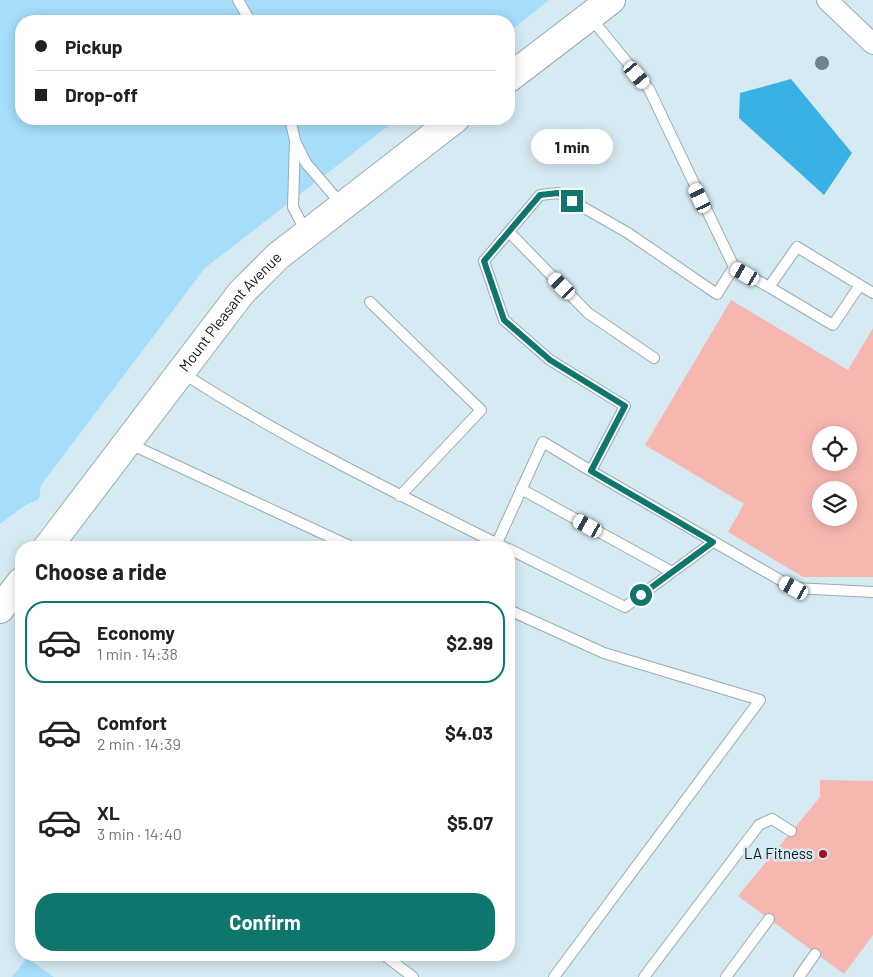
<!DOCTYPE html>
<html lang="en">
<head>
<meta charset="utf-8">
<style>
  body { margin:0; font-family:Barlow,sans-serif; background:#f6f6f6; color:#202124; height:100vh; display:flex; flex-direction:column; font-size:19px; white-space:nowrap }
  * { box-sizing:border-box; margin:0 }
  p { font-size:16px; color:#757577 }
  .icon { flex:none; width:28px; height:28px; fill:none; stroke:currentColor; stroke-width:2; stroke-linecap:round; stroke-linejoin:round }
  .map { position:relative; flex:1; overflow:hidden }
  .sheet { position:absolute; left:15px; top:541px; width:500px; height:420px; display:flex; flex-direction:column; background:#fff; border-radius:20px; box-shadow:0 2px 12px #0003 }
  .sheet>* { flex:none }
  .top-card { position:absolute; left:15px; top:15px; width:500px; height:110px; border-radius:20px; box-shadow:0 2px 12px #0003; display:grid; align-content:center; height:110px; padding:0 20px; background:#fff }
  .buttons { position:absolute; left:812px; top:426px; display:grid; gap:10px }
  .buttons a { display:grid; place-items:center; width:45px; height:45px; border-radius:50%; background:#fff; box-shadow:0 2px 12px #0003; font-size:25px }
  .end { position:absolute; width:22px; height:22px; margin:-11px; border:6px solid #0f766e; background:#fff; box-shadow:0 0 0 2px #fff }
  .from { border-radius:50% }
  .bubble { position:absolute; height:35px; border-radius:18px; background:#fff; box-shadow:0 2px 12px #0003; font-size:16px; font-weight:700; line-height:35px; text-align:center }
  .car { position:absolute; width:15px; height:30px; margin:-15px -8px; border-radius:6px; box-shadow:0 0 4px 1px #0007; background:linear-gradient(#fff 24%,#345 0 40%,#fff 0 76%,#345 0 86%,#fff 0) }
  .top-card b { display:flex; align-items:center; gap:18px; height:48px; font-size:19px }
  .top-card b+b { border-top:1px solid #e0e0e0 }
  .top-card i { width:12px; height:12px; background:#202124 }
  ul { padding:0; list-style:none }
  li { display:flex; align-items:center; gap:15px; height:82px; margin:0 10px 8px; padding:0 10px; border:2px solid transparent; border-radius:20px }
  li div { flex:1 }
  li b { display:block; font-size:19px }
  li em { font-style:normal; font-weight:700 }
  li.selected { border-color:#0f766e }
  li>.icon { width:45px; height:45px; stroke-width:1.5 }
  h2 { padding:0 20px; font-size:22px; line-height:60px }
  .primary-button { display:flex; gap:10px; margin-top:auto; padding:10px 20px }
  .primary-button a { flex:1; height:58px; border-radius:20px; background:#0f766e; color:#fff; font-size:20px; font-weight:700; line-height:58px; text-align:center }
  .map>svg:first-child { display:block }
  .green { fill:#a5ddfa }
  .water { fill:#39b1e4 }
  .building { fill:#f7b7b1; fill-rule:evenodd }
  .lines { fill:none; stroke-linecap:round; stroke-linejoin:round }
  .service-casing { stroke:#98abb4; stroke-width:12 }
  .minor-casing { stroke:#98abb4; stroke-width:22 }
  .primary-casing { stroke:#98abb4; stroke-width:30 }
  .service { stroke:#fff; stroke-width:10 }
  .minor { stroke:#fff; stroke-width:20 }
  .primary { stroke:#fff; stroke-width:28 }
  .tree { fill:#6f838d }
  .route { stroke:#0f766e; stroke-width:6 }
  .poi-dot { fill:#a60d1f; stroke:#d6eaf4; stroke-width:2 }
  .labels { text-anchor:middle; stroke-width:5; stroke-linejoin:round; paint-order:stroke }
  .street-label { font-size:15px; fill:#0f1619; stroke:#d6eaf4 }
  .poi-label { font-size:15px; fill:#0f1619; stroke:#d6eaf4; text-anchor:end }
</style>
</head>
<body>
<div class="map">
<svg width="873" height="977" viewBox="0 0 873 977">
  <rect width="100%" height="100%" fill="#d6eaf4"/>
  <path class="green" d="M0,0H549L509,32V21H21V119H397L205,268L41,485L39,499L24,506L0,524Z
    M27,958L54,977H12Z"/>
  <path class="water" d="M791,79L852,153L824,195L739,118L740,93Z"/>
  <path class="building" d="M731,300L848,370L873,328V577H803L728,532L744,504L645,445ZM821,435H849V462H821ZM821,490H849V518H821Z
    M820,780L873,781V935L844,974L738,896L820,797Z"/>
  <g class="lines">
    <g class="service-casing">
      <path id="service" d="M238,0L250,21
        M590,17L649,89L734,267L769,287L797,247L873,293
        M290,119L295,140L293,207L306,232
        M295,141L306,163L342,205
        M509,232L588,313L654,358
        M734,267L717,294L628,233L558,193L540,195L484,261L504,320L550,360L625,406L591,471L794,588L873,592
        M769,287L833,325L860,285
        M370,302L481,410L400,496
        M181,372C284,439 396,493 506,548
        M128,443L354,548
        M521,489L672,572
        M497,543L543,442L591,471
        M509,549L625,607L713,542
        M509,610L604,653L760,700L554,977
        M384,955L413,977
        M644,977L759,825L772,819L791,831
        M726,977L769,919
        M799,977L815,954"/>
    </g>
    <g class="minor-casing">
      <path id="minor" d="M827,0L873,44"/>
    </g>
    <g class="primary-casing">
      <g id="primary">
        <path d="M509,78L611,0"/>
        <path id="s1" d="M47,548L241,293L278,256L455,119"/>
        <path d="M0,609L21,582"/>
      </g>
    </g>
    <use href="#service" class="service"/>
    <use href="#minor" class="minor"/>
    <use href="#primary" class="primary"/>
  </g>
  <circle class="tree" cx="822" cy="63" r="7"/>
  <g class="lines">
    <path class="route" d="M572,201L558,193L540,195L484,261L504,320L550,360L625,406L591,471L713,542L641,595"/>
  </g>
  <circle class="poi-dot" cx="823" cy="854" r="5"/>
  <g class="labels">
    <g class="street-label">
      <text dy="5" stroke="none"><textPath href="#s1" startOffset="299">Mount Pleasant Avenue</textPath></text>
    </g>
    <g class="poi-label">
      <text x="813" y="859">LA Fitness</text>
    </g>
  </g>
</svg>
<div class="buttons">
<a><svg class="icon" aria-label="locate" viewBox="0 0 24 24"><circle cx="12" cy="12" r="6"/><path d="M12 2v4M12 18v4M2 12h4M18 12h4"/></svg></a>
<a><svg class="icon" aria-label="layers" viewBox="0 0 24 24"><path d="M12 4l9 5-9 5-9-5zM3 14l9 5 9-5"/></svg></a>
</div>
<i class="end from" style="left:641px;top:595px"></i>
<i class="end" style="left:572px;top:201px"></i>
<div class="bubble" style="left:531px;top:129px;width:82px">1 min</div>
<i class="car" style="left:637px;top:75px;rotate:140deg"></i>
<i class="car" style="left:700px;top:198px;rotate:335deg"></i>
<i class="car" style="left:745px;top:274px;rotate:300deg"></i>
<i class="car" style="left:562px;top:286px;rotate:316deg"></i>
<i class="car" style="left:588px;top:526px;rotate:299deg"></i>
<i class="car" style="left:794px;top:588px;rotate:299deg"></i>
<div class="top-card">
<b><i class="from"></i>Pickup</b>
<b><i></i>Drop-off</b>
</div>
<section class="sheet">
<h2>Choose a ride</h2>
<ul>
<li class="selected"><svg class="icon" aria-label="car" viewBox="0 0 24 24"><path d="M5 17H2v-5l4-1 3-4h7l3 4 3 1v5h-3M9 17h6M6 11h13"/><circle cx="7" cy="17" r="2"/><circle cx="17" cy="17" r="2"/></svg><div><b>Economy</b><p>1 min · 14:38</p></div><em>$2.99</em></li>
<li><svg class="icon" aria-label="car" viewBox="0 0 24 24"><path d="M5 17H2v-5l4-1 3-4h7l3 4 3 1v5h-3M9 17h6M6 11h13"/><circle cx="7" cy="17" r="2"/><circle cx="17" cy="17" r="2"/></svg><div><b>Comfort</b><p>2 min · 14:39</p></div><em>$4.03</em></li>
<li><svg class="icon" aria-label="car" viewBox="0 0 24 24"><path d="M5 17H2v-5l4-1 3-4h7l3 4 3 1v5h-3M9 17h6M6 11h13"/><circle cx="7" cy="17" r="2"/><circle cx="17" cy="17" r="2"/></svg><div><b>XL</b><p>3 min · 14:40</p></div><em>$5.07</em></li>
</ul>
<div class="primary-button"><a>Confirm</a></div>
</section>
</div>
</body>
</html>
